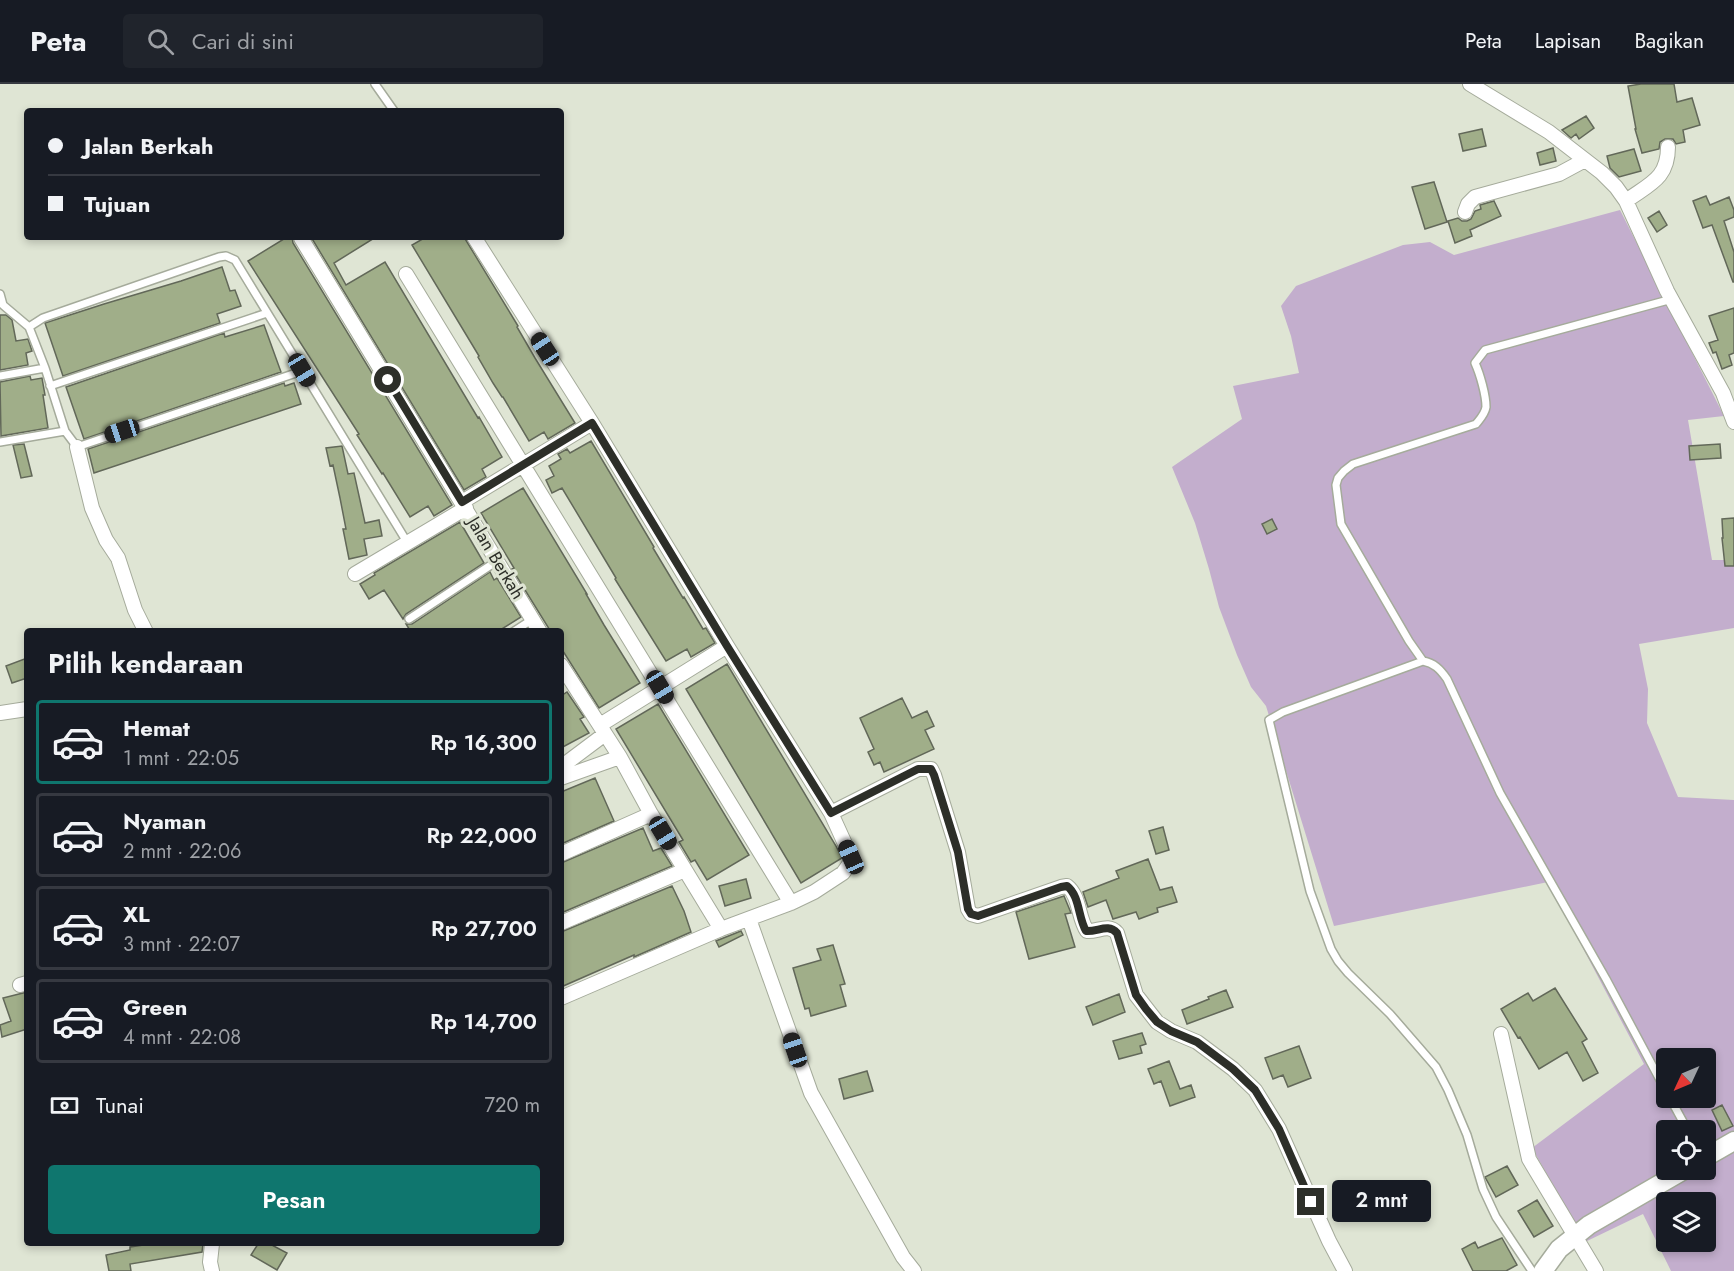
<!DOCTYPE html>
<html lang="id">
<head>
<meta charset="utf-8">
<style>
  body { margin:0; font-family:Jost,sans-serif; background:#20242c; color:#f1f3f6; height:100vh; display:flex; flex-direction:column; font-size:22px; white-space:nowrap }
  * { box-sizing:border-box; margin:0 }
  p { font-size:20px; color:#9ea1a6 }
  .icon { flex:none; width:33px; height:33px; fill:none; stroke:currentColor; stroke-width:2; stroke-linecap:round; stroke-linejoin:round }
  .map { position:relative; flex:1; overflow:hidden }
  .details { position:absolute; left:24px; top:544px; width:540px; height:618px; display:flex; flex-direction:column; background:#171b24; border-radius:6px; box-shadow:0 3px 9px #0003 }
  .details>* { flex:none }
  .banner { position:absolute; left:24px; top:24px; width:540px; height:132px; border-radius:6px; box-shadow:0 3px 9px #0003; display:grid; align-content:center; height:132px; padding:0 24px; background:#171b24 }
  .needle { width:39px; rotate:226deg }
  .tools { position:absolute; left:1656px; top:964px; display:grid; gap:12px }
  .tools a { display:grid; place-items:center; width:60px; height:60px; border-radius:6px; background:#171b24; box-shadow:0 3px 9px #0003; font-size:30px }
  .end { position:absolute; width:27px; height:27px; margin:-14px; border:8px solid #2d2f29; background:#fff; box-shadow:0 0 0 3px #fff }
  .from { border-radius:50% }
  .bubble { position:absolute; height:42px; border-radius:6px; background:#171b24; box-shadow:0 3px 9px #0003; font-size:20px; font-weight:600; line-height:42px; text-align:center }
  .car { position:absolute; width:18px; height:36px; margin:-18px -9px; border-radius:8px; box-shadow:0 0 4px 2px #0007; background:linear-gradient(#222 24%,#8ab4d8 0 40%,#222 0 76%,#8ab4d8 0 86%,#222 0) }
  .banner b { display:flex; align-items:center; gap:21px; height:57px; font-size:22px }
  .banner b+b { border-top:2px solid #363941 }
  .banner i { width:15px; height:15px; background:#f1f3f6 }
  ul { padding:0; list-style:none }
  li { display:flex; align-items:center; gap:18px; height:84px; margin:0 12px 9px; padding:0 12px; border:3px solid #363941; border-radius:6px }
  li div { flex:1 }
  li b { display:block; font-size:22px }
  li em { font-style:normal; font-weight:600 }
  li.selected { border-color:#0f766e }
  li>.icon { width:54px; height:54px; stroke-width:1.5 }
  h2 { padding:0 24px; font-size:27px; line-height:72px }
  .pay { display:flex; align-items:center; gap:15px; height:66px; padding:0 24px; font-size:22px }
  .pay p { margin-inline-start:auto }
  .cta { display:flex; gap:12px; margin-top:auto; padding:12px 24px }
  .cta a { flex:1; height:69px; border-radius:6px; background:#0f766e; color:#fff; font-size:24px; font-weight:600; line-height:69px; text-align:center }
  header { display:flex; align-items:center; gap:36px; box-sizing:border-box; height:84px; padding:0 30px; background:#171b24; border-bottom:2px solid #363941 }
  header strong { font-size:28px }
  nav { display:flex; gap:33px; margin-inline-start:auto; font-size:21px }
  .search { width:420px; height:54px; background:#20242c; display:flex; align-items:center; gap:15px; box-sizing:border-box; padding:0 21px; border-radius:6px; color:#9ea1a6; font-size:22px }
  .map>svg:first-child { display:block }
  .green { fill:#c3aecd; fill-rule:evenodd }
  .building { fill:#a0ae89; stroke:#626859; stroke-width:1.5 }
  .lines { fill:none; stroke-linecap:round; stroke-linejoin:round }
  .lane-casing { stroke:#a5ab9b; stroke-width:10 }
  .street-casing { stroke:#a5ab9b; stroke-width:16 }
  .secondary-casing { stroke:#a5ab9b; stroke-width:21 }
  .lane { stroke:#fff; stroke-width:7 }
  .street { stroke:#fff; stroke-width:14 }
  .secondary { stroke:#fff; stroke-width:18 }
  .route { stroke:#2d2f29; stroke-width:8 }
  .labels { text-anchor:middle; stroke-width:6; stroke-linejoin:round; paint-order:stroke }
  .street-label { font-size:18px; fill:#2d2f29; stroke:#dfe5d4 }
</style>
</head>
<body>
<header>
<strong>Peta</strong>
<div class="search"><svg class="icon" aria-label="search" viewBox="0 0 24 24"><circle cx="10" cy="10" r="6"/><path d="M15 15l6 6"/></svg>Cari di sini</div>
<nav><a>Peta</a><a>Lapisan</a><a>Bagikan</a></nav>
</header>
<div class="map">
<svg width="1734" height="1187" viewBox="0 0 1734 1187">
  <rect width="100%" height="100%" fill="#dfe5d4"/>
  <path class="green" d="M1620,126L1724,332L1688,336L1712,476H1734V544L1639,560L1648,605L1647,639L1678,713L1734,716V1187H1671L1643,1130L1585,1158L1532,1064L1644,980L1548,798L1334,842L1266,622L1251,603L1237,571L1219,523L1209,485L1195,439L1172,383L1242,335L1233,302L1299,289L1291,252L1281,222L1296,202L1403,161L1430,158L1454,171ZM1666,975H1706V1014H1666ZM1666,1047H1706V1086H1666ZM1666,1119H1706V1158H1666Z"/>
  <path class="building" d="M1641,0H1674L1677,18L1692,14L1700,41L1683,46L1685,58L1676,60L1673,55H1665L1660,58L1659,65L1642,69L1635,45H1636L1628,2Z
    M1586,32L1594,44L1579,55L1576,50L1571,54L1562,46Z
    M1482,45L1486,62L1463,67L1459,50Z
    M1553,64L1556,77L1540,81L1537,69Z
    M1634,65L1641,87L1619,93L1610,84L1607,72Z
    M1434,98L1447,138L1425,145L1412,103Z
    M1706,112L1710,121L1729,113L1734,126V133L1724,137L1734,168V198H1733L1712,141L1703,144L1693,117Z
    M1494,117L1501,132L1470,146L1472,152L1455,159L1448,137L1458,134L1462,137H1467L1471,135L1475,127L1481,125L1480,121Z
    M1659,127L1667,141L1657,148L1648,134Z
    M287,153H292L293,159L452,421L434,432L428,422L410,433L383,389L382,390L357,351L359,350L248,177Z
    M311,153H376L334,179L346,201L385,178L478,334L479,333L502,373L482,385L486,393L464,406Z
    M426,153H464L518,242L517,243L535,274L575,339L548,355L544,348L529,357L503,313H502L493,299L478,273L479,272L412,161Z
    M222,183L230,207L235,206L241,222L217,230L220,239L63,292L45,239L104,220L181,197Z
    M1734,224V269L1729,271L1732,281L1722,285L1716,268L1713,269L1709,259L1718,256L1709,232Z
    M0,231H6L12,236L16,257L28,255L32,267L26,269L28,281L0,286Z
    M264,241L281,288L84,355L66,303L224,249L225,253Z
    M30,292L31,296L42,294L45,311H43L48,344L1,352L0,298Z
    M284,299L285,302L294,299L301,320L94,389L88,365Z
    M591,357L654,463L653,464L683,514L684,513L703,545L706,544L715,559L691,573L687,565L666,577L628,516L615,495L616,494L562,404L552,409L546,396L554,392L549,382L561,375L558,370L567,365L570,369Z
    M24,360L32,392L21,394L13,361Z
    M1720,360L1721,374L1690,376L1689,362Z
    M342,362L348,390L354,389L365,439L379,436L382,452L364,455L367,471L349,475L343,445H346L340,414L333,381L330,382L326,364Z
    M523,404L587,510H586L604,541L640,599L599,624L561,564V548H551L512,485L514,484L481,429Z
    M1734,434V482H1725L1722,454H1723L1722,435Z
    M1272,435L1277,445L1267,450L1262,440Z
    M460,438L484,479L406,530L403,535L384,506L369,515L360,500L375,491L374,489Z
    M490,488L494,496L497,494L521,533L497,548H411L406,540H412Z
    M27,574V594L12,599L6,582Z
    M727,580L836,762L842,774L801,799L686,605Z
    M567,608L584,633L580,635L589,649L561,664V612Z
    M902,614L912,634L927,627L934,642L925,646L934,665L884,688L880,678L874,681L868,668L874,665L860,634Z
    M658,620L749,771L707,796L695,776L691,778L679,758L683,756L616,645Z
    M595,694L614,737L561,760V708Z
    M1163,743L1169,766L1156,770L1149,747Z
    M643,744L653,767L661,764L672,782L561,829V779Z
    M1148,775L1160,806L1172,803L1177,818L1157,824L1158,828L1139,835L1136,828L1113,835L1106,816L1088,823L1083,808L1119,794L1116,787Z
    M746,795L751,814L725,822L719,802Z
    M672,802L684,827L691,848L634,873V871L561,903V848Z
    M1064,812L1071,829L1065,830L1075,863L1029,875L1016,828Z
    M741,847L743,851L719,863L716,857Z
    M833,861L845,900L840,901L846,922L811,932L809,924L805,925L793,884L821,876L817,865Z
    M1555,904L1587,955L1582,958L1598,989L1583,997L1567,968L1539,985L1520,953L1518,954L1501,925L1528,909L1533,917Z
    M1226,906L1233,923L1187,940L1182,926L1209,915L1208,913Z
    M27,908V945L2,953L0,941L11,937L3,914Z
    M1119,910L1125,928L1093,941L1086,923Z
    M1142,949L1146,960L1140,962L1142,969L1119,975L1113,957Z
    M1299,962L1311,994L1288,1003L1283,991L1273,995L1265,974Z
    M1169,977L1180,1005L1191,1001L1195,1013L1170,1022L1161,997L1154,1000L1148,985Z
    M867,987L873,1007L844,1015L839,995Z
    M1722,1021L1733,1042L1722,1047L1712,1026Z
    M1507,1082L1518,1101L1496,1113L1485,1093Z
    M1537,1116L1553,1142L1534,1153L1518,1127Z
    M1502,1154L1517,1181L1506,1187H1473L1462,1165L1475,1158L1478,1164Z
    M150,1160H203L202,1168L130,1180L131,1187H109L106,1171L130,1166V1163Z
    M258,1160H270L287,1169L277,1186L251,1171Z"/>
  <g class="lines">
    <g class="lane-casing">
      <path id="lane" d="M375,0L394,27
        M0,210L3,221L29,243L45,284L65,347L77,363L302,287
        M29,243L43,234L219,173L226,172L235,176L407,458
        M0,292L45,284
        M50,302L267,229
        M0,358L65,347
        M409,535L497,477
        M513,548L533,535
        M1423,577L1409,557L1341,440L1336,401L1338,394L1344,387L1353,380L1476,340C1480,335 1485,330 1486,323C1486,311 1480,290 1475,279L1485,266L1672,215
        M1670,1014L1688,1047
        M1532,1187L1496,1133L1483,1105L1467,1051L1448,1006L1436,983L1390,930L1348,889L1338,877L1331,865L1310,807L1269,636L1283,628L1423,577C1434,579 1440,585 1447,595L1500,709L1606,895L1666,1007"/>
    </g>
    <g class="street-casing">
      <path id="street" d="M1470,0L1549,48L1602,89L1616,103L1626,117L1667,207L1723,309L1734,338
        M1626,117C1649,100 1668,95 1668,63
        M1465,128L1468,120L1475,113L1559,90L1585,76
        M474,153L592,339L727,562L831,729L851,773L850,779L843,789L814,808L791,819L721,845L561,914
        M301,154L540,548
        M406,190L791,819
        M77,363L92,424L106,456L118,474L135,526L146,548
        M462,418L592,339
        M355,490L466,424
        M561,581L620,673L651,730L721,845
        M0,629L27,625
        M600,641L727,562
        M561,683L605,650
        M561,694L620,673
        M831,729L918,685H931L934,691L958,768L968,825L971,830L978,832L1061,803L1067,802C1080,812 1078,834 1087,847C1098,848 1108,839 1117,849L1136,911L1157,938L1171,947L1197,958L1233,985L1255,1006L1279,1045L1329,1157L1345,1187
        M561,770L651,730
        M749,835L811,1009L903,1173L914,1187
        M561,839L685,786
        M20,901L27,899
        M1501,950L1529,1075L1596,1187
        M212,1160L210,1178L212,1187"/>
    </g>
    <g class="secondary-casing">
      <path id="secondary" d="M1706,1073L1734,1057
        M1543,1187L1559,1165L1589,1141L1684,1086"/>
    </g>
    <use href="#lane" class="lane"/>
    <use href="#street" class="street"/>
    <use href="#secondary" class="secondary"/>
  </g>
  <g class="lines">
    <path class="route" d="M388,296L462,418L592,339L727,562L831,729L918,685H931L934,691L958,768L968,825L971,830L978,832L1061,803L1067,802C1080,812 1078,834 1086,847C1098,848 1108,839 1117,849L1136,911L1146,925L1157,938L1171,947L1197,958L1233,985L1255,1006L1279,1045L1311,1118"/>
  </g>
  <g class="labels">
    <g class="street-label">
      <text transform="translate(496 474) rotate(59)" y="6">Jalan Berkah</text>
    </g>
  </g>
</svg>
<div class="tools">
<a><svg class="needle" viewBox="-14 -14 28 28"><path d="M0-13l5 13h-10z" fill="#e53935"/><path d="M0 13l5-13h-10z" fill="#9ea1a6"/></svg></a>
<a><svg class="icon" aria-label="locate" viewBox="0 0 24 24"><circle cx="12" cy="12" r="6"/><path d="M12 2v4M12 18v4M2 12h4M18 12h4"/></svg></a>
<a><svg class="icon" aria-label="layers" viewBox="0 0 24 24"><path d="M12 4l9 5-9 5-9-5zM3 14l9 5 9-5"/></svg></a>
</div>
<i class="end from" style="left:388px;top:296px"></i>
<i class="end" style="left:1311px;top:1118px"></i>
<div class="bubble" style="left:1332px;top:1096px;width:99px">2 mnt</div>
<i class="car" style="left:545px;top:265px;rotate:327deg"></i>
<i class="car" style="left:302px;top:286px;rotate:149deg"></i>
<i class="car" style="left:122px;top:347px;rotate:252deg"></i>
<i class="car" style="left:660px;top:603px;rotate:149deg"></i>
<i class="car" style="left:663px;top:749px;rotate:149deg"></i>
<i class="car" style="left:851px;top:773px;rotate:336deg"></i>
<i class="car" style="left:795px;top:966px;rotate:341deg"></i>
<div class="banner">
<b><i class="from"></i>Jalan Berkah</b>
<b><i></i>Tujuan</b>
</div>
<section class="details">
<h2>Pilih kendaraan</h2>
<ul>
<li class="selected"><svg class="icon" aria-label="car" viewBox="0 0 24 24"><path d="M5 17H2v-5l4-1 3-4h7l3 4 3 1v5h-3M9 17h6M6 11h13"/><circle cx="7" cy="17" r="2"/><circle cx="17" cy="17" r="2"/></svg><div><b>Hemat</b><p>1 mnt · 22:05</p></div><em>Rp 16,300</em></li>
<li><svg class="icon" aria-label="car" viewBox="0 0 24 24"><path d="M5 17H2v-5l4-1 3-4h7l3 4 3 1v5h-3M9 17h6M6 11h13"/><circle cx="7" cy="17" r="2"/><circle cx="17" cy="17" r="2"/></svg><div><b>Nyaman</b><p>2 mnt · 22:06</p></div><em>Rp 22,000</em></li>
<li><svg class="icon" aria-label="car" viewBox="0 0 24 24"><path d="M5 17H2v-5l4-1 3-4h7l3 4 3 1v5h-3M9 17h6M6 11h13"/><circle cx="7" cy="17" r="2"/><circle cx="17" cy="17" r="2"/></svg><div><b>XL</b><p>3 mnt · 22:07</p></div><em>Rp 27,700</em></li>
<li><svg class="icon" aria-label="car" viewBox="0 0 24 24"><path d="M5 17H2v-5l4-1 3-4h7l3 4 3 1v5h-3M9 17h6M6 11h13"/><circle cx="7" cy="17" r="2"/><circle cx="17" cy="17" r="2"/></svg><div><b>Green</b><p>4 mnt · 22:08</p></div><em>Rp 14,700</em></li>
</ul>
<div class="pay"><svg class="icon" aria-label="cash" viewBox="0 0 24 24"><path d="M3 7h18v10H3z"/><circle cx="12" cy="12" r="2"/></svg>Tunai<p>720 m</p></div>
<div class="cta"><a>Pesan</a></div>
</section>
</div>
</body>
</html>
